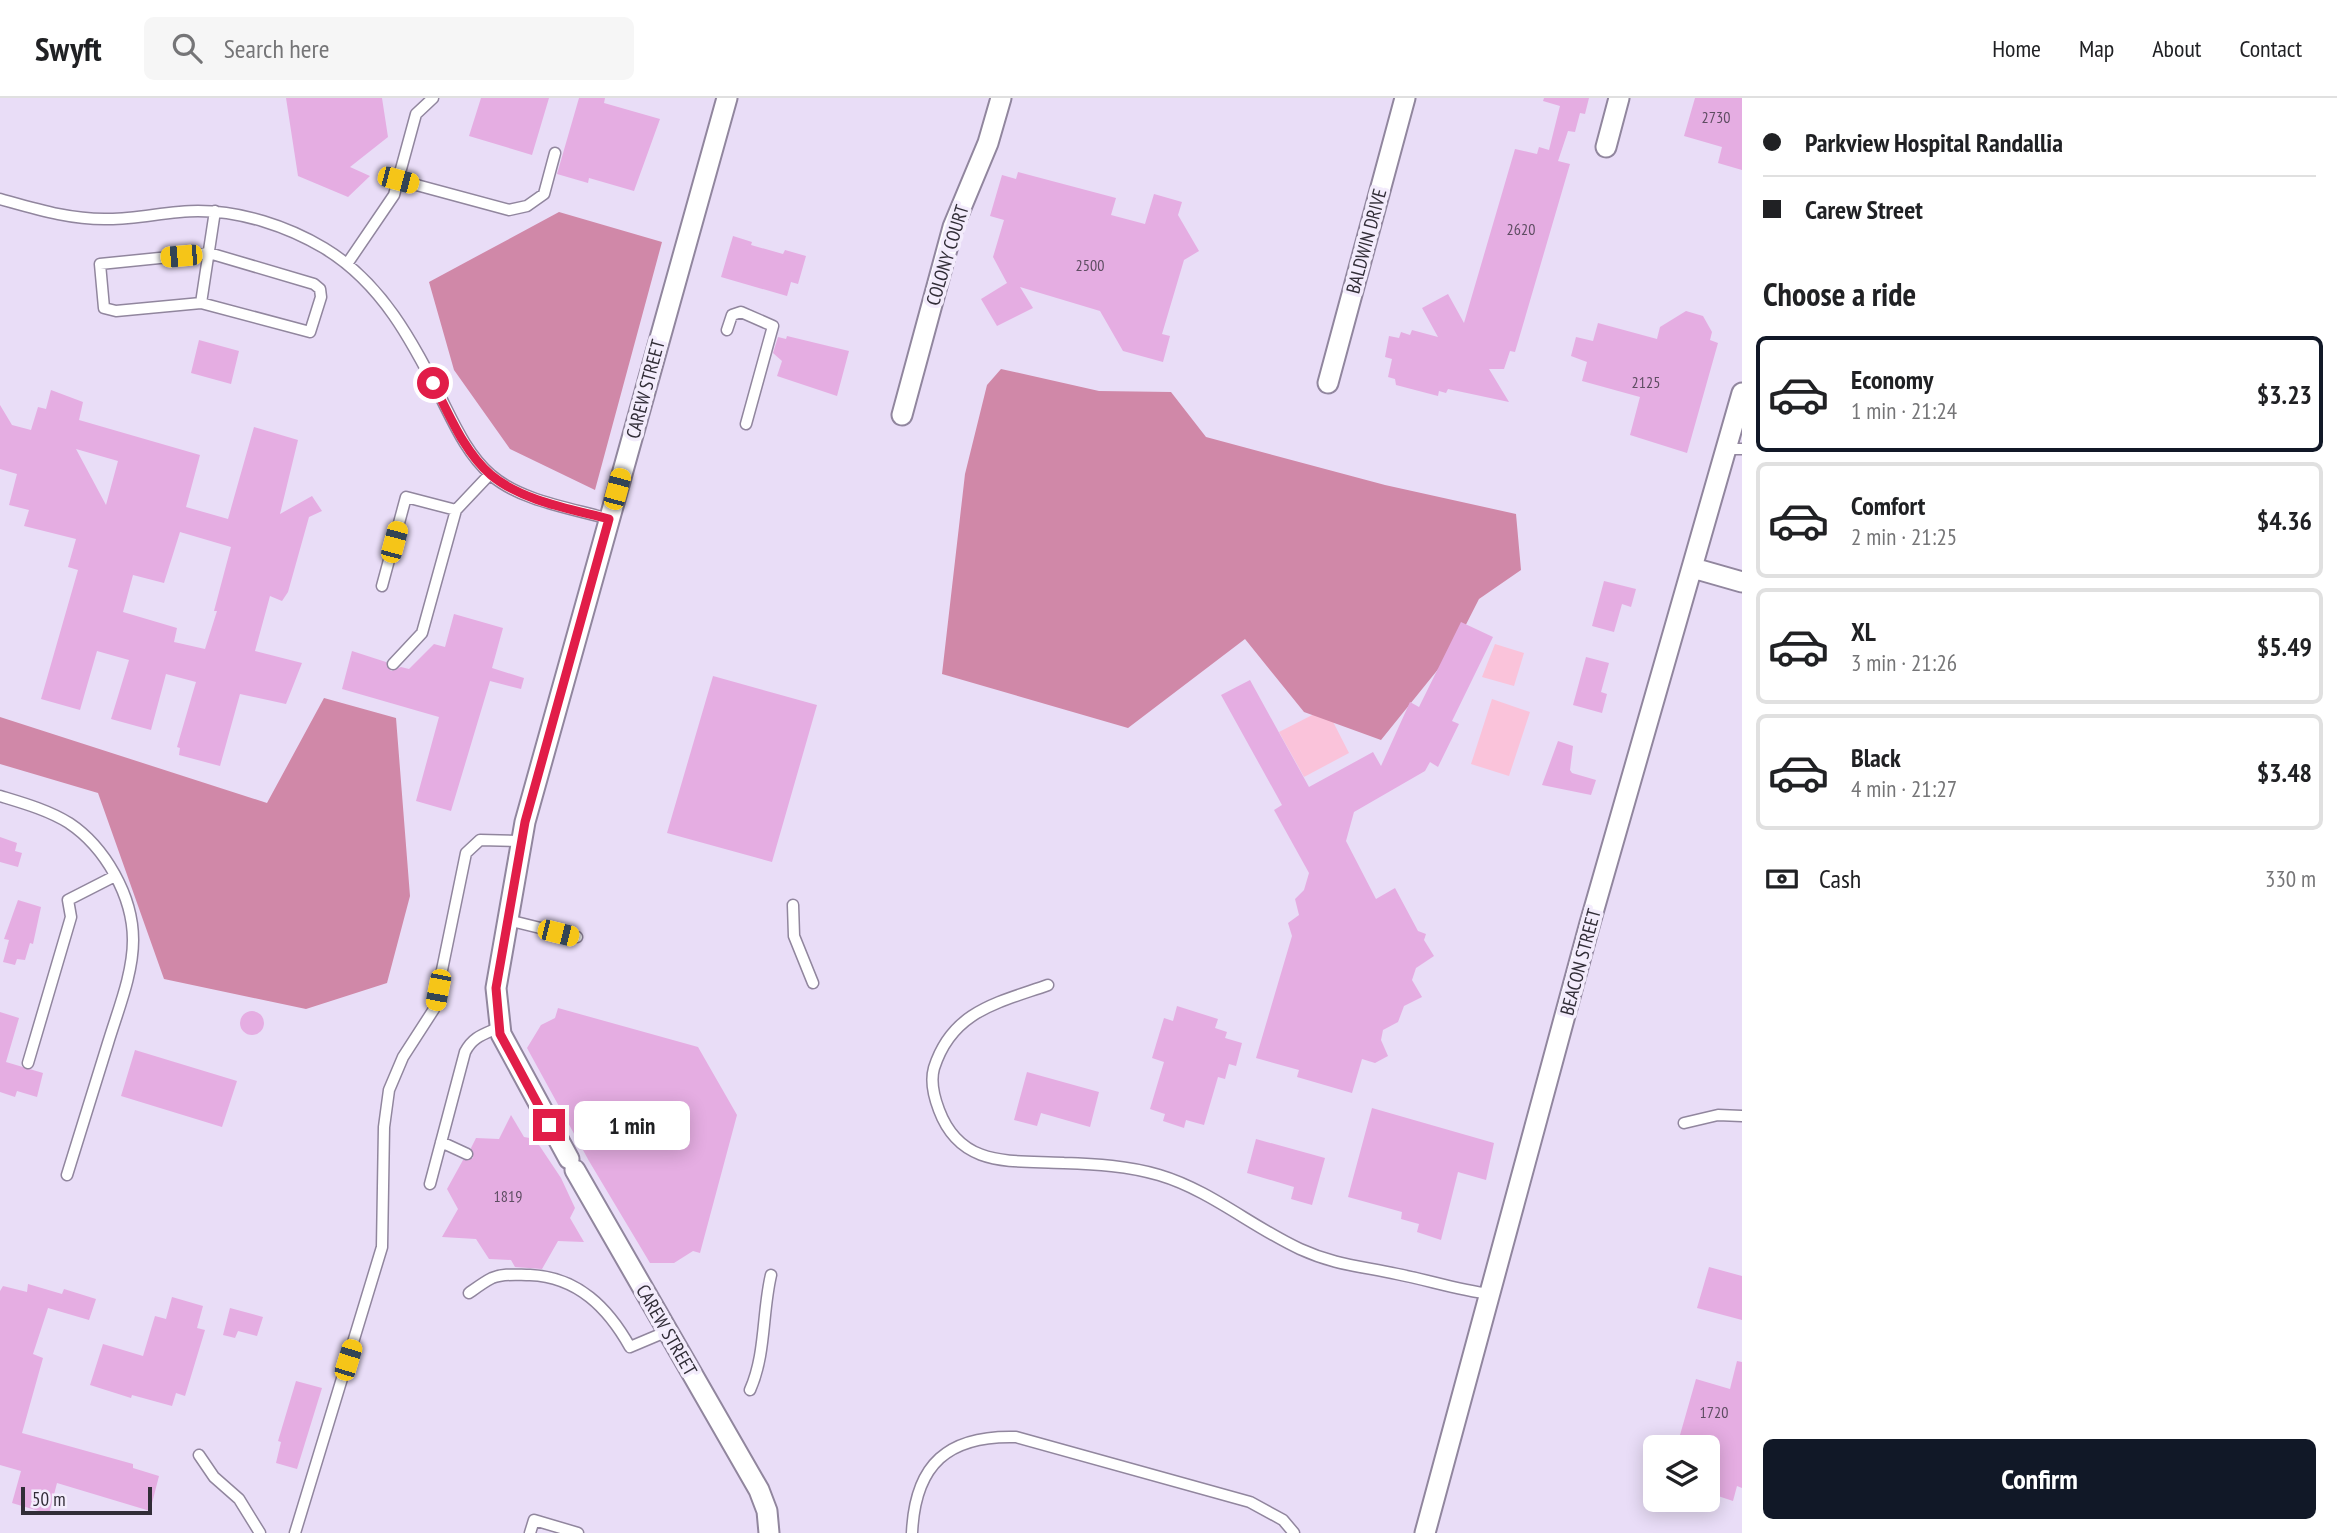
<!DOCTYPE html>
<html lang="en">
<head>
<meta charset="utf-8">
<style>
  body { margin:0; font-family:"PT Sans Narrow",sans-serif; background:#f6f6f6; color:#202124; height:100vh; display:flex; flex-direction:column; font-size:26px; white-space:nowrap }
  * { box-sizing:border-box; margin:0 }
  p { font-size:23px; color:#757577 }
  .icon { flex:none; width:38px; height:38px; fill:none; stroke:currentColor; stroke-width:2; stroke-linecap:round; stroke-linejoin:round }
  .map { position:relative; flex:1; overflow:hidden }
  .details { display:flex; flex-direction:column; background:#fff; width:595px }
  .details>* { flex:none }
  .banner { display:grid; align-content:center; height:154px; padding:0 21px; background:#fff }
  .tools { position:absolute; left:1643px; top:1337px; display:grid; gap:14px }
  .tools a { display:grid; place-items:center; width:77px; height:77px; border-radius:10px; background:#fff; box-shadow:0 4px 18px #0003; font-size:35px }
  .scale { position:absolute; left:21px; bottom:18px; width:131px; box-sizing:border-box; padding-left:7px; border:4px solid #312d37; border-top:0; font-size:19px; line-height:24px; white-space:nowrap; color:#312d37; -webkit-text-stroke:5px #f3ecfc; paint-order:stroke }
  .end { position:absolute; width:32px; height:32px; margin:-16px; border:9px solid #e11d48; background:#fff; box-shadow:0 0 0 4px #fff }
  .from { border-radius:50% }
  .bubble { position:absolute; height:49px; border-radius:10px; background:#fff; box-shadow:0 4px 18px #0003; font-size:23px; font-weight:700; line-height:49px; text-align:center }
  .car { position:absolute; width:21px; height:42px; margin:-21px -10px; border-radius:9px; box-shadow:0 0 5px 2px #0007; background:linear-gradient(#f5c518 24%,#345 0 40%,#f5c518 0 76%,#345 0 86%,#f5c518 0) }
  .banner b { display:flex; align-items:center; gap:24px; height:66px; font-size:26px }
  .banner b+b { border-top:2px solid #e0e0e0 }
  .banner i { width:18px; height:18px; background:#202124 }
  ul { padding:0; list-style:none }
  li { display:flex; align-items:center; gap:21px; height:116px; margin:0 14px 10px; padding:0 7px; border:4px solid #e0e0e0; border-radius:10px }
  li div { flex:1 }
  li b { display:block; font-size:26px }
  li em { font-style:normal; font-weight:700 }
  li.current { border-color:#111827 }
  li>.icon { width:63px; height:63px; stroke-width:1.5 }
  h2 { padding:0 21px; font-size:32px; line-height:84px }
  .pay { display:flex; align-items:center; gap:18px; height:77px; padding:0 21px; font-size:26px }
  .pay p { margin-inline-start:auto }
  .button { display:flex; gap:14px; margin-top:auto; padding:14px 21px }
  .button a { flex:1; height:80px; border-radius:10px; background:#111827; color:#fff; font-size:28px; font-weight:700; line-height:80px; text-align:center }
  header { display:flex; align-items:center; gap:42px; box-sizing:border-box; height:98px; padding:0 35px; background:#fff; border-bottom:2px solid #e0e0e0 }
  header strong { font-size:33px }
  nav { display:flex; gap:38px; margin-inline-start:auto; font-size:24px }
  .search { width:490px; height:63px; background:#f6f6f6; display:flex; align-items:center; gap:18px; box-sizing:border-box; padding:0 24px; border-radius:10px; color:#757577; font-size:26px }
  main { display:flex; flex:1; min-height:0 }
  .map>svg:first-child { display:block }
  .green { fill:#fac3da }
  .forest { fill:#d088a8 }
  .building { fill:#e5ade2; fill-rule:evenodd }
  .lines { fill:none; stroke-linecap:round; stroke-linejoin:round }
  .lane-casing { stroke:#91869e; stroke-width:13 }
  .street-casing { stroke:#91869e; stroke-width:23 }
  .lane { stroke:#fff; stroke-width:10 }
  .street { stroke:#fff; stroke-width:19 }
  .route { stroke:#e11d48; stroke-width:9 }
  .labels { text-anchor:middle; stroke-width:7; stroke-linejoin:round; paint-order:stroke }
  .number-label { font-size:16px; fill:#5e4d62 }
  .street-label { font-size:19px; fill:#312d37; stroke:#f3ecfc }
</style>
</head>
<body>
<header>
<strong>Swyft</strong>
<div class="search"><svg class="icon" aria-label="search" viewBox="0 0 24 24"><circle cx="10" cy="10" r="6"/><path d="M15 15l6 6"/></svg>Search here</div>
<nav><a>Home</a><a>Map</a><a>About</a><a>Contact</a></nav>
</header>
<main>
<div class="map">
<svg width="1742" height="1435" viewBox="0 0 1742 1435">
  <rect width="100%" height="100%" fill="#e9ddf7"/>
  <path class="green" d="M1495,546L1524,555L1514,588L1482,579Z
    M1492,601L1530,614L1509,678L1471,666Z
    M1326,610L1349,655L1304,679L1279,634Z"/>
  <path class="forest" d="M559,114L662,144L595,392L510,351L454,272L429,184Z
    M1001,271L1099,293L1171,294L1206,339L1385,387L1516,416L1521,472L1479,501L1452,554L1381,642L1304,614L1245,541L1128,630L942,576L965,376L987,287Z
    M324,600L396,620L410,798L387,885L306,911L164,881L98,695L0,666V619L267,705Z"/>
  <path class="building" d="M286,0H382L388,39L350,69L370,78L348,99L298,78Z
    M481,0H549L532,57L469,38Z
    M579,0H605L604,5L660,21L634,93L589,80L588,85L557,76Z
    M1544,0H1589L1585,16L1580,15L1575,34L1568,33L1558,63L1570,66L1515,254L1510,253L1504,271H1489L1509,304L1448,291L1446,295L1439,293L1438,298L1396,287L1395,281L1388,279L1392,261L1385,259L1389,238L1399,240L1401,234L1410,237L1412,232L1438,239L1422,210L1448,196L1464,225L1515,51L1537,56L1539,49L1549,52L1560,8L1543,3Z
    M1695,0H1742V72L1718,65L1722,49L1684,38Z
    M1018,74L1116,100L1111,117L1145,126L1154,96L1182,104L1178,117L1199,153L1184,162L1162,236L1170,238L1163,264L1123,253L1100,213L1020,189L1033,210L997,228L981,201L1007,185L993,159L1004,122L990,118L1002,77L1016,81Z
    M733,138L752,144L751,147L783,156L785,152L806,158L798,186L791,184L787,198L721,179Z
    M1686,213L1703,218L1712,234L1710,242L1718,245L1687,355L1630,337L1640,299L1582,283L1587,264L1571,258L1576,239L1593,243L1598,225L1657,241L1660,229Z
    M787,238L849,253L837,298L777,278L782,263L773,255L778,239L786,241Z
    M199,242L239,253L231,286L191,275Z
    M51,292L83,304L79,322L200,357L186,409L228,421L254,329L298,342L280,416L312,398L322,413L309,419L288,494L282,503L270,498L255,553L302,565L286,606L240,596L220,668L179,657L180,650L177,649L196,584L166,576L151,632L111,621L129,562L97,553L80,612L41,601L78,472L68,469L76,441L24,428L29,412L9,407L17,376L0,371V307L12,327L31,332L38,309L46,311ZM76,351L118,363L106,407ZM180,434L231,449L214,513H217L205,551L174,544L177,530L123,514L133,477L164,485Z
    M1604,483L1636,491L1631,509L1622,506L1614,534L1592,528Z
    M454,516L503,530L492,570L524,580L521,591L490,583L451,713L416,703L439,619L342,591L352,553L386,564L391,573L401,569L409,571L434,546L445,549Z
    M1461,524L1493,539L1452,623L1459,626L1438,669L1430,664L1425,673L1354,714L1346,743L1376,801L1395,790L1418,833L1426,836L1424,842L1434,858L1416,870L1412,882L1422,899L1404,908L1398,924L1383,932L1381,942L1388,958L1375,965L1362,961L1352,995L1297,979L1299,972L1256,960L1292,838L1288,825L1299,817L1295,801L1304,792L1309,775L1274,712L1282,707L1221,597L1250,582L1309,689L1373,654L1381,668L1410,604L1419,609Z
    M1586,559L1609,565L1601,594L1607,596L1602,615L1573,607Z
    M713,578L817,607L772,764L667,735Z
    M1558,643L1573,648L1570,672L1572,675L1596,682L1591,697L1542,687Z
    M0,739L17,745L15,753L22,755L18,769L0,764Z
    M18,802L41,809L33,846L30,845L25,862L17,861L15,867L3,864L9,842L4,841Z
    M1177,908L1218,921L1215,930L1227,934L1225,940L1242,945L1236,968L1229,966L1225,981L1218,979L1204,1027L1186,1022L1184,1030L1163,1023L1165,1016L1150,1011L1164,964L1152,960L1164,920L1173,923Z
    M558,910L698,949L737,1017L700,1155L693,1153L674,1165H650L589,1063L527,950L541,927L555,920Z
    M240 925a12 12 0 1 1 24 0a12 12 0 1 1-24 0Z
    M0,914L19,920L6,964L43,975L37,999L17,993L15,999L0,994Z
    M135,952L237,983L222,1029L121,998Z
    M1027,974L1099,994L1090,1029L1041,1015L1037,1028L1014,1022Z
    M1372,1010L1494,1045L1486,1082L1458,1074L1441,1142L1417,1134L1419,1126L1401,1121L1402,1114L1348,1099Z
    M511,1017L524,1039L535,1041L561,1080L575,1110L570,1120L584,1144L558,1143L542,1171L515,1169L511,1162L489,1161L476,1141L442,1139L458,1111L447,1091L463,1062L473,1060L471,1050L476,1040L499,1041Z
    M1256,1041L1325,1060L1312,1107L1291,1101L1294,1089L1247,1075Z
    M1709,1169L1742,1178V1222L1697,1210Z
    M28,1186L62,1196L64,1191L96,1201L89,1222L48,1210L33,1256L43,1260L22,1335L133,1366V1370L159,1378L150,1413L57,1385L49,1416L12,1405L21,1373L0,1367V1193L3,1188L27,1194Z
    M172,1199L203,1208L197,1230L205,1232L185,1298L176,1295L172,1308L132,1297L131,1300L90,1287L103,1246L143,1258L155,1218L166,1221Z
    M230,1210L263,1219L257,1238L238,1233L235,1240L223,1237Z
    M1737,1263L1742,1264V1390L1737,1388L1733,1403L1715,1397L1708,1385V1349H1687L1680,1337L1696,1281L1730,1291Z
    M296,1283L322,1290L297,1371L276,1365L281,1344L278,1343Z"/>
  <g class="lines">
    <g class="lane-casing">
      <path id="lane" d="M398,82L416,16L433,0
        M0,101C36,111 71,122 109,121C139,121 168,113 198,113C241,113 287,128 324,150C382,185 412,243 442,302C455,328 468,357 491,377C521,403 571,410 609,421
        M347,166L394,97L398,82L509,112L527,108L544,96L555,55
        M201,205L116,213L104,210L100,166L209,155L314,186L320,191L321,199L310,234L201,205L215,113
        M727,232L732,217L741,214L773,228L746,326
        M1726,351H1742
        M382,488L406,399L456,412
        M393,566L422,535L456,412L490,376
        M0,698C23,705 48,712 69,725C105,749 133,798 133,842C133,876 118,912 108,945C94,989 81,1033 67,1077
        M793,807L794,838L813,885
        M508,822L577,839
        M1048,887C997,905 952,913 934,970C930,984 934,999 939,1012C961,1071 1012,1062 1064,1065C1096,1066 1128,1068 1159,1077C1210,1092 1252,1129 1300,1151C1335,1167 1360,1168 1397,1176C1428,1182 1458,1192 1490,1196
        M28,965L71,819L68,802L115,778
        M1684,1025L1718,1017L1742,1018
        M441,1044L467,1056
        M430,1086L465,954C473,938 485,936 500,929
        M469,1195C476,1190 484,1184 492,1180C504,1175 517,1177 530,1177C578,1179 608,1210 630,1249L668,1233
        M750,1292C766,1256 762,1215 771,1177
        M199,1357L214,1379L239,1401L260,1435
        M295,1435L382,1149L384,1029L389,992L403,959L434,911L466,755L480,742L522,743
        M530,1435L534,1422L578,1435
        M912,1435C915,1366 948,1337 1016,1339L1250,1404L1283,1422L1294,1435"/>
    </g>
    <g class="street-casing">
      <path id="street" d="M1606,49L1619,0
        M1328,285L1405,0
        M902,317L953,129L988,45L1001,0
        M1693,470L1742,484
        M569,1061L501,936L496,890L525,724L727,0
        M575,1072L759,1392L767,1413L769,1435
        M1425,1435L1590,825L1742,295"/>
    </g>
    <use href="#lane" class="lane"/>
    <use href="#street" class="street"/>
  </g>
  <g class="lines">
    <path class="route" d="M433,285C449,316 464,354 491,377C522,403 571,411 609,421L525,724L496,890L500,936L549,1027"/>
  </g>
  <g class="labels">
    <g class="number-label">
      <text x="1716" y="25">2730</text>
      <text x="1521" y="137">2620</text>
      <text x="1090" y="173">2500</text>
      <text x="1646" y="290">2125</text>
      <text x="508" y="1104">1819</text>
      <text x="1714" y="1320">1720</text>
    </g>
    <g class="street-label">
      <text transform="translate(1366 143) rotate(-75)" y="7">BALDWIN DRIVE</text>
      <text transform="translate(947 157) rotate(-73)" y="7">COLONY COURT</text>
      <text transform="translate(645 291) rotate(-75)" y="7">CAREW STREET</text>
      <text transform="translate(1580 864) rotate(-75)" y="7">BEACON STREET</text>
      <text transform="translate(667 1232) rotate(60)" y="7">CAREW STREET</text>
    </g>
  </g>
</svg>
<div class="tools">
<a><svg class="icon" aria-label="layers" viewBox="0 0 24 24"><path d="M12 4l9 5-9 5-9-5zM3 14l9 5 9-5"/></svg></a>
</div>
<div class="scale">50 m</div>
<i class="end from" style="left:433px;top:285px"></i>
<i class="end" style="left:549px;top:1027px"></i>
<div class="bubble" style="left:574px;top:1003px;width:116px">1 min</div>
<i class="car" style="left:398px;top:82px;rotate:105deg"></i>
<i class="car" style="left:181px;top:158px;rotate:265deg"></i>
<i class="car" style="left:617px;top:391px;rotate:15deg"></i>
<i class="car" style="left:394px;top:444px;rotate:15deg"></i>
<i class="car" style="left:558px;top:835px;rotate:104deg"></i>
<i class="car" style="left:438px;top:892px;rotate:191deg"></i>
<i class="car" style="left:348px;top:1262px;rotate:17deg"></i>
</div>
<section class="details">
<div class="banner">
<b><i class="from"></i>Parkview Hospital Randallia</b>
<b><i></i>Carew Street</b>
</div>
<h2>Choose a ride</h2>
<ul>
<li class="current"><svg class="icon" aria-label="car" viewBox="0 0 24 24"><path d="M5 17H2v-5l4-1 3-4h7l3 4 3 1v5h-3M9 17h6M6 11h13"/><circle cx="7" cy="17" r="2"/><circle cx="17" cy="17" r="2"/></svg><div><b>Economy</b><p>1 min · 21:24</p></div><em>$3.23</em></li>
<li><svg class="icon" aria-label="car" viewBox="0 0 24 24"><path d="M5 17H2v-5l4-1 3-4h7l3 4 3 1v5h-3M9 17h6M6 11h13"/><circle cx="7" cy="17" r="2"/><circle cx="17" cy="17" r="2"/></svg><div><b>Comfort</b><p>2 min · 21:25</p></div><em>$4.36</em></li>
<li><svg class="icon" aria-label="car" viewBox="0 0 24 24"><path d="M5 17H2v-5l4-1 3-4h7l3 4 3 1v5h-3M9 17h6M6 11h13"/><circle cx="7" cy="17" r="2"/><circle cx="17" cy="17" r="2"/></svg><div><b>XL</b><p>3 min · 21:26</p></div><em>$5.49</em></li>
<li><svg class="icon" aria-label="car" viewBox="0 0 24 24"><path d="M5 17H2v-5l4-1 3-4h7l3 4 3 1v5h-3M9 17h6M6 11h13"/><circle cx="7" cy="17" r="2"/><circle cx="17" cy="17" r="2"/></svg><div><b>Black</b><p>4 min · 21:27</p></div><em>$3.48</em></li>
</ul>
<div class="pay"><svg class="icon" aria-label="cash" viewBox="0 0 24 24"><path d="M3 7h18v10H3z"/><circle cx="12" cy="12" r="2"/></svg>Cash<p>330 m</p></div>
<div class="button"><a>Confirm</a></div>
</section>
</main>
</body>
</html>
